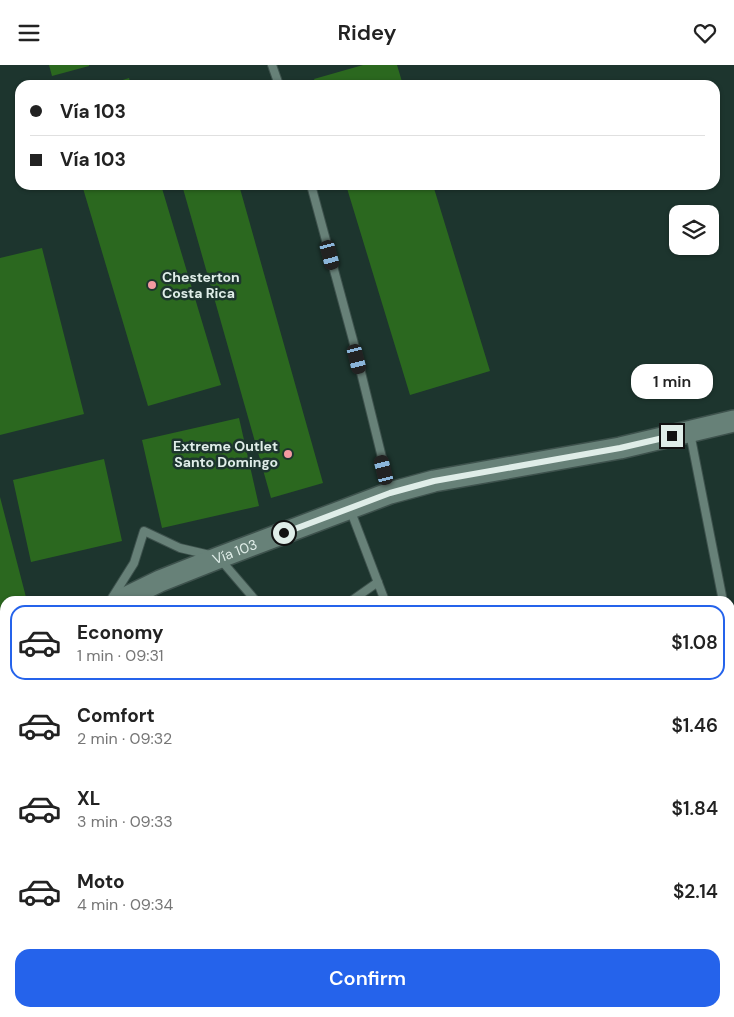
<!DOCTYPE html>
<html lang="en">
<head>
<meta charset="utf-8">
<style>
  body { margin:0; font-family:"DM Sans",sans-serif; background:#f6f6f6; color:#222; height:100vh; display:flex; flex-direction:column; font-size:19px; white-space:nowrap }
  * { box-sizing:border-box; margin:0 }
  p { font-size:16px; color:#767676 }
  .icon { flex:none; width:28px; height:28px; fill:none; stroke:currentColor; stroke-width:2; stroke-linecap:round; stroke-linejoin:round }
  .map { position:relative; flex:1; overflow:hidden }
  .drawer { position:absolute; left:0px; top:531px; width:735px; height:421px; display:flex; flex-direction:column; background:#fff; border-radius:15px 15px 0 0; box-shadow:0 1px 4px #0004 }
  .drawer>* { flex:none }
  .banner { position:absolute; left:15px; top:15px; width:705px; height:110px; border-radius:15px; box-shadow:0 1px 4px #0004; display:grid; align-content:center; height:110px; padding:0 15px; background:#fff }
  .fabs { position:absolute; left:669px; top:140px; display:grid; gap:10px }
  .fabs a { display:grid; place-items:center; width:50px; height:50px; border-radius:10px; background:#fff; box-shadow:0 1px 4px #0004; font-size:25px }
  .end { position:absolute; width:22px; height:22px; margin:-11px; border:6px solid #dfede8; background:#111; box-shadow:0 0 0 2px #111 }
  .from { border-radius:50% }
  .bubble { position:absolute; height:35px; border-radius:15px; background:#fff; box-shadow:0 1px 4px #0004; font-size:16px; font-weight:600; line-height:35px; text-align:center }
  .car { position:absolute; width:15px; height:30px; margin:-15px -8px; border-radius:6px; box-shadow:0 0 4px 1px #0007; background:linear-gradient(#222 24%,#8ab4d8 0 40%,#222 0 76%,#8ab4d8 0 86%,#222 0) }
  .banner b { display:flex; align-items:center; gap:18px; height:48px; font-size:19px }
  .banner b+b { border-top:1px solid #e0e0e0 }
  .banner i { width:12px; height:12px; background:#222 }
  ul { padding:9px 0 0; list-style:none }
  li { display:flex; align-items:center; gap:15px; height:75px; margin:0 10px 8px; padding:0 5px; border:2px solid transparent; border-radius:15px }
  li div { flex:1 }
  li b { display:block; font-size:19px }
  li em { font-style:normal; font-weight:600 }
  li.current { border-color:#2563eb }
  li>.icon { width:45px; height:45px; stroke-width:1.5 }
  .action { display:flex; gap:10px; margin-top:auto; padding:10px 15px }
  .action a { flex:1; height:58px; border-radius:15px; background:#2563eb; color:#fff; font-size:20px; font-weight:600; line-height:58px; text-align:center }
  header { display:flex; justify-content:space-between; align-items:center; height:65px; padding:0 15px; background:#fff; font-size:22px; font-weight:600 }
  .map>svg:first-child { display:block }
  .building { fill:#2b681f }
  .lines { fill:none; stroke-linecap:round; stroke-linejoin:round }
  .lane-casing { stroke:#3e524d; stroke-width:10 }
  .street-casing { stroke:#3e524d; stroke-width:18 }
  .secondary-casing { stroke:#3e524d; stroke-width:24 }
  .lane { stroke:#678178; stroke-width:8 }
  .street { stroke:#678178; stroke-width:15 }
  .secondary { stroke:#678178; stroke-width:21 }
  .route { stroke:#dfede8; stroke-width:6 }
  .poi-dot { fill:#f49aa1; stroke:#1d352e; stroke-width:2 }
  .labels { text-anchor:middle; stroke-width:5; stroke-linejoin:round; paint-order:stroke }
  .poi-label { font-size:14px; font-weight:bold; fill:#dfede8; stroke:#1d352e; text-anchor:start }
  .street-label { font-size:14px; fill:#dfede8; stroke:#1d352e }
</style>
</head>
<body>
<header><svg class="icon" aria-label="menu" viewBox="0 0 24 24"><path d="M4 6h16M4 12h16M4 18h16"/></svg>Ridey<svg class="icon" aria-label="heart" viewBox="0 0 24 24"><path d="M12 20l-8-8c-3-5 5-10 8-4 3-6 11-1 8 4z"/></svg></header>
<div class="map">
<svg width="734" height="952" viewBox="0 0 734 952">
  <rect width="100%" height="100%" fill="#1d352e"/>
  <path class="building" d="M49,0H89V1L52,11Z
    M363,0H397L403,20H316L314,14Z
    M129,13L131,20H107Z
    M82,120H161L221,320L148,341Z
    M182,120H239L323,418L271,433Z
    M346,120H433L490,306L410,330Z
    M42,183L84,349L0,370V193Z
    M239,353L259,441L162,463L142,375Z
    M104,394L122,476L31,497L13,415Z
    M0,432L27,536H5V546L0,547Z
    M551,948H607L608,952H535Z"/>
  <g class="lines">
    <g class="lane-casing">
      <path id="lane" d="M272,0L279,20
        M311,120L353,275L390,425
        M690,368L723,536
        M350,444L385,536
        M220,494L256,536
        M112,533L134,498L144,466L180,483L210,490
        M351,536L378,517
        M730,571L734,592
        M730,942L734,941
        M654,948L673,950L690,948"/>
    </g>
    <g class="street-casing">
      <path id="street" d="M730,879H734
        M60,948L61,952
        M348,952L368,948"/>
    </g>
    <g class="secondary-casing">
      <g id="secondary">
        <path id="s1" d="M119,536L160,516L218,493L390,428L434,416L620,383L734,356"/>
        <path d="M0,581L5,579"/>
      </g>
    </g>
    <use href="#lane" class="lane"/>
    <use href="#street" class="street"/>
    <use href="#secondary" class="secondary"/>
  </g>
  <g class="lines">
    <path class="route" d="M284,468L390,428L434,416L620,383L672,371"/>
  </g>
  <g class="poi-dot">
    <circle cx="152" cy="220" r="5"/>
    <circle cx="288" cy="389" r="5"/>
  </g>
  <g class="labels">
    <g class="poi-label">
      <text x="162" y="217">Chesterton<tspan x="162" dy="16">Costa Rica</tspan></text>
      <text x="278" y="386" text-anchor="end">Extreme Outlet<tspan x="278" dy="16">Santo Domingo</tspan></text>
    </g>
    <g class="street-label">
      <text dy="5" stroke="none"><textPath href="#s1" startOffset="126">Vía 103</textPath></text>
    </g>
  </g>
</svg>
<div class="fabs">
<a><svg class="icon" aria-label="layers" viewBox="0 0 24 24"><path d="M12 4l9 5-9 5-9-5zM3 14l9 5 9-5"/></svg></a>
</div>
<i class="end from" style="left:284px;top:468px"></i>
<i class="end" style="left:672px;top:371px"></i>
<div class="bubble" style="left:631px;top:299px;width:82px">1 min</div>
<i class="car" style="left:330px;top:190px;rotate:165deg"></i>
<i class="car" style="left:357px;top:294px;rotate:166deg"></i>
<i class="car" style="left:384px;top:405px;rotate:346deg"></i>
<div class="banner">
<b><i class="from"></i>Vía 103</b>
<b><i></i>Vía 103</b>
</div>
<section class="drawer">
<ul>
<li class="current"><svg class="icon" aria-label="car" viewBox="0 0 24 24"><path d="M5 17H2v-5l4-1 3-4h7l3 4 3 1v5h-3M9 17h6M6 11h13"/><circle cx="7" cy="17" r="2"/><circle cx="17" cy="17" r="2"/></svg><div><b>Economy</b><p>1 min · 09:31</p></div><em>$1.08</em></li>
<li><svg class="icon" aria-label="car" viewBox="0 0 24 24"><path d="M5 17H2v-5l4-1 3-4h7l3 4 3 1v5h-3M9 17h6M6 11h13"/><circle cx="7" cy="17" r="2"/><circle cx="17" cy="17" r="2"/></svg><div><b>Comfort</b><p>2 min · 09:32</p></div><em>$1.46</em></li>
<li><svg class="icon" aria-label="car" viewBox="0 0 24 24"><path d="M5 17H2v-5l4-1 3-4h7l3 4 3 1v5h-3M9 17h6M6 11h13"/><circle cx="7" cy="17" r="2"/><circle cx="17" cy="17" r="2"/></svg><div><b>XL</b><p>3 min · 09:33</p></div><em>$1.84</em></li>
<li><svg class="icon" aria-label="car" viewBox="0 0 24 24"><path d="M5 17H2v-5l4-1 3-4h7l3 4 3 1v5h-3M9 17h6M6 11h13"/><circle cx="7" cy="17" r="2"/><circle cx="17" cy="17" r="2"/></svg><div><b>Moto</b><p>4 min · 09:34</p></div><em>$2.14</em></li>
</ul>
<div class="action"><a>Confirm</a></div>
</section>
</div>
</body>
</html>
